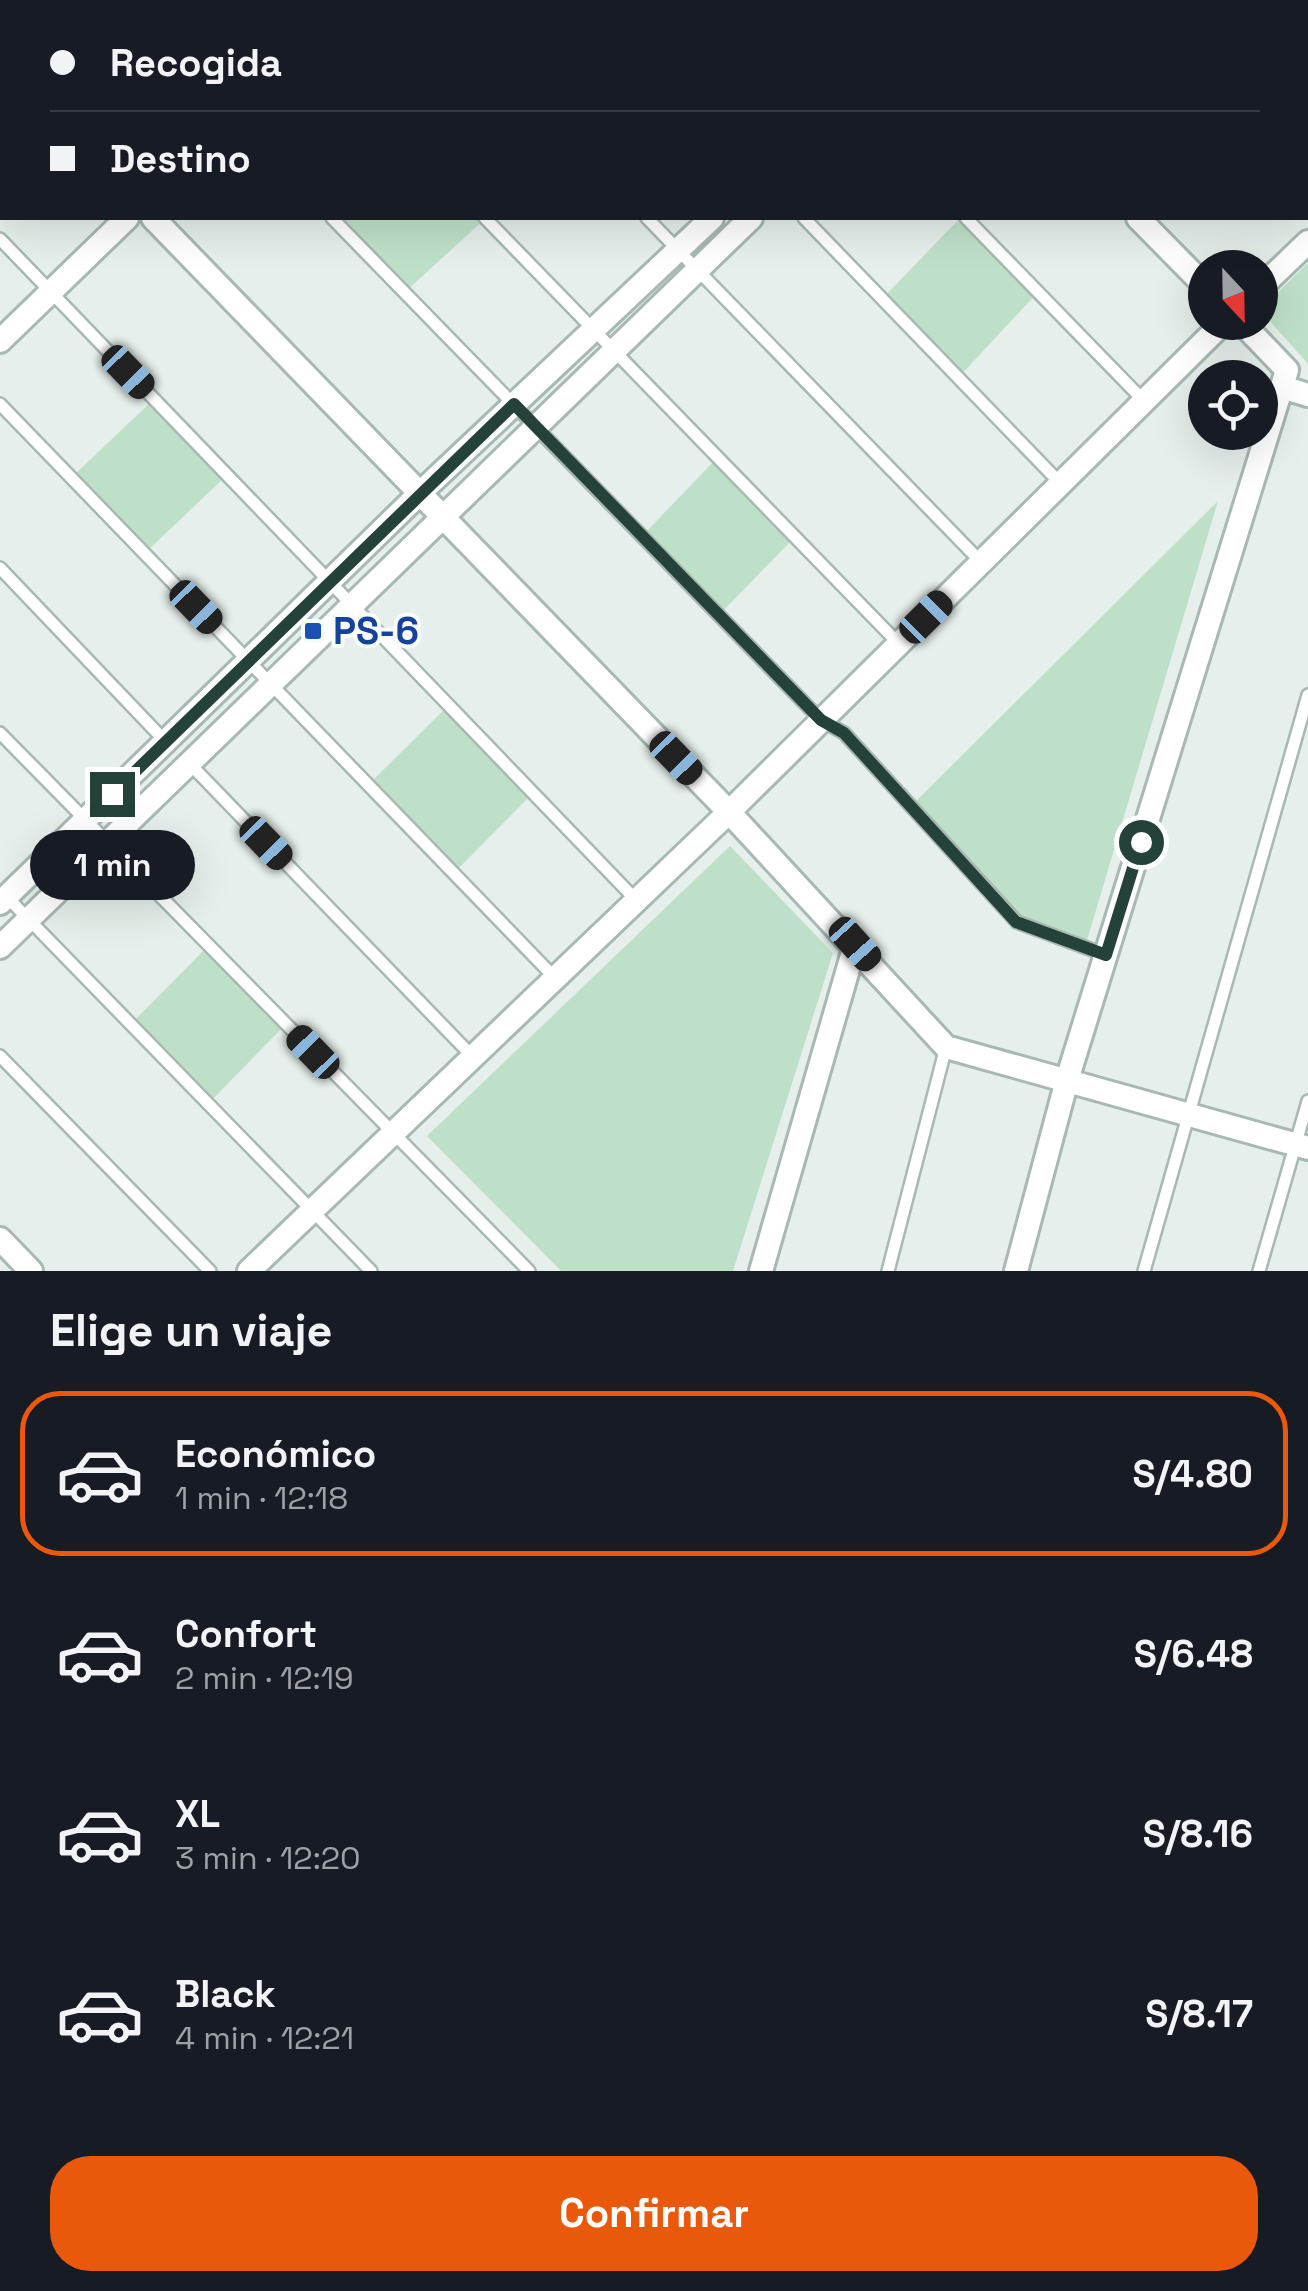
<!DOCTYPE html>
<html lang="es">
<head>
<meta charset="utf-8">
<style>
  body { margin:0; font-family:"Space Grotesk",sans-serif; background:#20242c; color:#f1f3f6; height:100vh; display:flex; flex-direction:column; font-size:38px; white-space:nowrap }
  * { box-sizing:border-box; margin:0 }
  p { font-size:32px; color:#9ea1a6 }
  .icon { flex:none; width:55px; height:55px; fill:none; stroke:currentColor; stroke-width:2; stroke-linecap:round; stroke-linejoin:round }
  .map { position:relative; height:1271px; overflow:hidden }
  .panel { display:flex; flex-direction:column; background:#171b24; flex:1 }
  .panel>* { flex:none }
  .hud { position:absolute; left:0px; top:0px; width:1310px; height:220px; box-shadow:0 10px 40px #0002; display:grid; align-content:center; height:220px; padding:0 50px; background:#171b24 }
  .needle { width:65px; rotate:158deg }
  .buttons { position:absolute; left:1188px; top:250px; display:grid; gap:20px }
  .buttons a { display:grid; place-items:center; width:90px; height:90px; border-radius:50%; background:#171b24; box-shadow:0 10px 40px #0002; font-size:50px }
  .end { position:absolute; width:45px; height:45px; margin:-22px; border:12px solid #24423a; background:#fff; box-shadow:0 0 0 5px #fff }
  .from { border-radius:50% }
  .bubble { position:absolute; height:70px; border-radius:35px; background:#171b24; box-shadow:0 10px 40px #0002; font-size:32px; font-weight:700; line-height:70px; text-align:center }
  .car { position:absolute; width:30px; height:60px; margin:-30px -15px; border-radius:12px; box-shadow:0 0 8px 2px #0007; background:linear-gradient(#222 24%,#8ab4d8 0 40%,#222 0 76%,#8ab4d8 0 86%,#222 0) }
  .hud b { display:flex; align-items:center; gap:35px; height:95px; font-size:38px }
  .hud b+b { border-top:2px solid #363941 }
  .hud i { width:25px; height:25px; background:#f1f3f6 }
  ul { padding:0; list-style:none }
  li { display:flex; align-items:center; gap:30px; height:165px; margin:0 20px 15px; padding:0 30px; border:5px solid transparent; border-radius:40px }
  li div { flex:1 }
  li b { display:block; font-size:38px }
  li em { font-style:normal; font-weight:700 }
  li.active { border-color:#ea580c }
  li>.icon { width:90px; height:90px; stroke-width:1.5 }
  h2 { padding:0 50px; font-size:45px; line-height:120px }
  .cta { display:flex; gap:20px; margin-top:auto; padding:20px 50px }
  .cta a { flex:1; height:115px; border-radius:40px; background:#ea580c; color:#fff; font-size:40px; font-weight:700; line-height:115px; text-align:center }
  .map>svg:first-child { display:block }
  .green { fill:#bfe0c8 }
  .lines { fill:none; stroke-linecap:round; stroke-linejoin:round }
  .service-casing { stroke:#a8b8b2; stroke-width:16 }
  .minor-casing { stroke:#a8b8b2; stroke-width:28 }
  .service { stroke:#fff; stroke-width:11 }
  .minor { stroke:#fff; stroke-width:22 }
  .route { stroke:#24423a; stroke-width:12 }
  .transit-dot { fill:#1a4fb4; stroke:#f7fbf9; stroke-width:4 }
  .labels { text-anchor:middle; stroke-width:8; stroke-linejoin:round; paint-order:stroke }
  .transit-label { font-size:38px; font-weight:bold; fill:#164399; stroke:#f7fbf9; text-anchor:start }
</style>
</head>
<body>
<div class="map">
<svg width="1308" height="1271" viewBox="0 0 1308 1271">
  <rect width="100%" height="100%" fill="#e6efeb"/>
  <path class="green" d="M332,218H486L405,292Z
    M960,218H966L1038,292L958,378L882,299Z
    M1308,263V364L1260,310Z
    M154,399L227,475L145,553L71,478Z
    M718,457L795,537L719,615L642,536Z
    M1218,501L1085,947L1017,922L910,807Z
    M449,705L529,797L454,873L368,785Z
    M730,846L833,953L733,1271H561L427,1136Z
    M209,945L286,1024L208,1104L130,1025Z"/>
  <g class="lines">
    <g class="service-casing">
      <path id="service" d="M120,0L123,2
        M274,0L276,2
        M437,0L440,2
        M594,0L596,2
        M755,0L757,2
        M1105,0L1108,2
        M1270,0L1272,2
        M1308,38V39
        M1308,209V210
        M332,218L821,720L844,733L1017,922L1106,955
        M485,218L899,644
        M647,218L981,562
        M804,218L1061,484
        M966,218L1144,401
        M0,239L636,900
        M0,404L555,978
        M0,568L165,741
        M0,733L529,1271
        M189,763L473,1057
        M4,894L371,1271
        M0,1056L210,1271
        M888,1271L946,1047
        M1144,1271L1308,695
        M1259,1271L1308,1101"/>
    </g>
    <g class="minor-casing">
      <path id="minor" d="M351,2L354,0
        M940,2L942,0
        M974,2L976,0
        M0,61L2,64
        M153,218L729,812L946,1047L1308,1148
        M1138,218L1205,286
        M1260,288L1308,242
        M0,341L127,218
        M1282,387L1308,395
        M0,903L419,494L712,218
        M0,947L751,218
        M0,1239L31,1271
        M249,1271L729,812L1224,322
        M761,1271L855,945
        M1016,1271L1067,1080L1287,370L1241,322"/>
    </g>
    <use href="#service" class="service"/>
    <use href="#minor" class="minor"/>
  </g>
  <g class="lines">
    <path class="route" d="M112,794L514,404L821,720L844,733L1016,922L1106,955L1141,842"/>
  </g>
  <rect class="transit-dot" x="303" y="621" width="20" height="20" rx="5"/>
  <g class="labels">
    <g class="transit-label">
      <text x="333" y="644">PS-6</text>
    </g>
  </g>
</svg>
<div class="buttons">
<a><svg class="needle" viewBox="-14 -14 28 28"><path d="M0-13l5 13h-10z" fill="#e53935"/><path d="M0 13l5-13h-10z" fill="#9ea1a6"/></svg></a>
<a><svg class="icon" aria-label="locate" viewBox="0 0 24 24"><circle cx="12" cy="12" r="6"/><path d="M12 2v4M12 18v4M2 12h4M18 12h4"/></svg></a>
</div>
<i class="end from" style="left:1141px;top:842px"></i>
<i class="end" style="left:112px;top:794px"></i>
<div class="bubble" style="left:30px;top:830px;width:165px">1 min</div>
<i class="car" style="left:128px;top:372px;rotate:136deg"></i>
<i class="car" style="left:196px;top:607px;rotate:136deg"></i>
<i class="car" style="left:926px;top:617px;rotate:45deg"></i>
<i class="car" style="left:676px;top:758px;rotate:136deg"></i>
<i class="car" style="left:266px;top:843px;rotate:136deg"></i>
<i class="car" style="left:855px;top:944px;rotate:138deg"></i>
<i class="car" style="left:313px;top:1052px;rotate:316deg"></i>
<div class="hud">
<b><i class="from"></i>Recogida</b>
<b><i></i>Destino</b>
</div>
</div>
<section class="panel">
<h2>Elige un viaje</h2>
<ul>
<li class="active"><svg class="icon" aria-label="car" viewBox="0 0 24 24"><path d="M5 17H2v-5l4-1 3-4h7l3 4 3 1v5h-3M9 17h6M6 11h13"/><circle cx="7" cy="17" r="2"/><circle cx="17" cy="17" r="2"/></svg><div><b>Económico</b><p>1 min · 12:18</p></div><em>S/4.80</em></li>
<li><svg class="icon" aria-label="car" viewBox="0 0 24 24"><path d="M5 17H2v-5l4-1 3-4h7l3 4 3 1v5h-3M9 17h6M6 11h13"/><circle cx="7" cy="17" r="2"/><circle cx="17" cy="17" r="2"/></svg><div><b>Confort</b><p>2 min · 12:19</p></div><em>S/6.48</em></li>
<li><svg class="icon" aria-label="car" viewBox="0 0 24 24"><path d="M5 17H2v-5l4-1 3-4h7l3 4 3 1v5h-3M9 17h6M6 11h13"/><circle cx="7" cy="17" r="2"/><circle cx="17" cy="17" r="2"/></svg><div><b>XL</b><p>3 min · 12:20</p></div><em>S/8.16</em></li>
<li><svg class="icon" aria-label="car" viewBox="0 0 24 24"><path d="M5 17H2v-5l4-1 3-4h7l3 4 3 1v5h-3M9 17h6M6 11h13"/><circle cx="7" cy="17" r="2"/><circle cx="17" cy="17" r="2"/></svg><div><b>Black</b><p>4 min · 12:21</p></div><em>S/8.17</em></li>
</ul>
<div class="cta"><a>Confirmar</a></div>
</section>
</body>
</html>
